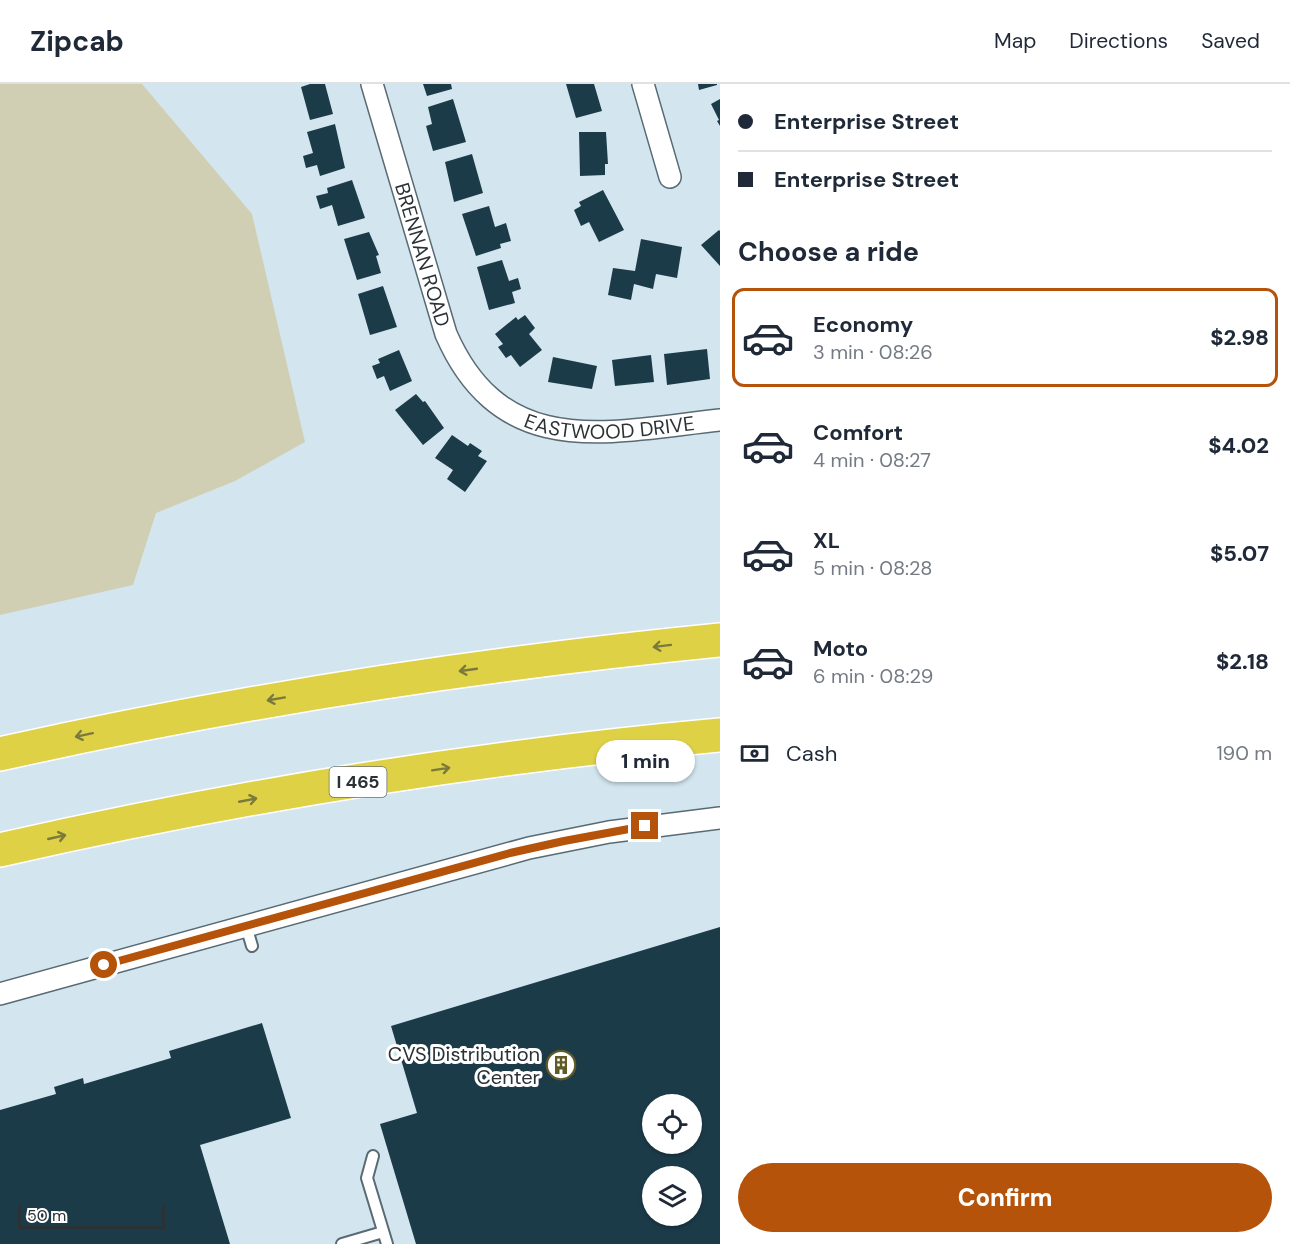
<!DOCTYPE html>
<html lang="en">
<head>
<meta charset="utf-8">
<style>
  body { margin:0; font-family:"DM Sans",sans-serif; background:#f2f2f3; color:#1f2937; height:100vh; display:flex; flex-direction:column; font-size:22px; white-space:nowrap }
  * { box-sizing:border-box; margin:0 }
  p { font-size:20px; color:#747a83 }
  .icon { flex:none; width:33px; height:33px; fill:none; stroke:currentColor; stroke-width:2; stroke-linecap:round; stroke-linejoin:round }
  .map { position:relative; flex:1; overflow:hidden }
  .side { display:flex; flex-direction:column; background:#fff; width:570px }
  .side>* { flex:none }
  .banner { display:grid; align-content:center; height:132px; padding:0 18px; background:#fff }
  .tools { position:absolute; left:642px; top:1010px; display:grid; gap:12px }
  .tools a { display:grid; place-items:center; width:60px; height:60px; border-radius:50%; background:#fff; box-shadow:0 2px 4px #0004; font-size:30px }
  .scale { position:absolute; left:18px; bottom:15px; width:147px; box-sizing:border-box; padding-left:6px; border:3px solid #2a3235; border-top:0; font-size:16px; line-height:21px; white-space:nowrap; color:#2a3235; -webkit-text-stroke:4px #fff; paint-order:stroke }
  .end { position:absolute; width:27px; height:27px; margin:-14px; border:8px solid #b45309; background:#fff; box-shadow:0 0 0 3px #fff }
  .from { border-radius:50% }
  .bubble { position:absolute; height:42px; border-radius:21px; background:#fff; box-shadow:0 2px 4px #0004; font-size:20px; font-weight:800; line-height:42px; text-align:center }
  .banner b { display:flex; align-items:center; gap:21px; height:57px; font-size:22px }
  .banner b+b { border-top:2px solid #e0e1e3 }
  .banner i { width:15px; height:15px; background:#1f2937 }
  ul { padding:0; list-style:none }
  li { display:flex; align-items:center; gap:18px; height:99px; margin:0 12px 9px; padding:0 6px; border:3px solid transparent; border-radius:12px }
  li div { flex:1 }
  li b { display:block; font-size:22px }
  li em { font-style:normal; font-weight:800 }
  li.active { border-color:#b45309 }
  li>.icon { width:54px; height:54px; stroke-width:1.5 }
  h2 { padding:0 18px; font-size:27px; line-height:72px }
  .pay { display:flex; align-items:center; gap:15px; height:66px; padding:0 18px; font-size:22px }
  .pay p { margin-inline-start:auto }
  .button { display:flex; gap:12px; margin-top:auto; padding:12px 18px }
  .button a { flex:1; height:69px; border-radius:36px; background:#b45309; color:#fff; font-size:24px; font-weight:800; line-height:69px; text-align:center }
  header { display:flex; align-items:center; gap:36px; box-sizing:border-box; height:84px; padding:0 30px; background:#fff; border-bottom:2px solid #e0e1e3 }
  header strong { font-size:28px }
  nav { display:flex; gap:33px; margin-inline-start:auto; font-size:21px }
  main { display:flex; flex:1; min-height:0 }
  .map>svg:first-child { display:block }
  .green { fill:#d1cfb3 }
  .building { fill:#1c3b49; fill-rule:evenodd }
  .lines { fill:none; stroke-linecap:round; stroke-linejoin:round }
  .lane-casing { stroke:#596a73; stroke-width:14 }
  .street-casing { stroke:#596a73; stroke-width:24 }
  .highway-casing { stroke:#fff; stroke-width:36 }
  .lane { stroke:#fff; stroke-width:10 }
  .street { stroke:#fff; stroke-width:21 }
  .highway { stroke:#dfd146; stroke-width:33 }
  .oneway { stroke:#7b7a3d }
  .route { stroke:#b45309; stroke-width:8 }
  .labels { text-anchor:middle; stroke-width:6; stroke-linejoin:round; paint-order:stroke }
  .shield { fill:#fff; stroke:#6a7072; stroke-width:1.5 }
  .shield-label { font-size:18px; font-weight:bold; fill:#2a3235 }
  .street-label { font-size:20px; fill:#2a3235; stroke:#fff }
  .poi-label { font-size:20px; fill:#2a3235; stroke:#fff; text-anchor:end }
</style>
</head>
<body>
<header>
<strong>Zipcab</strong>
<nav><a>Map</a><a>Directions</a><a>Saved</a></nav>
</header>
<main>
<div class="map">
<svg width="720" height="1160" viewBox="0 0 720 1160">
  <rect width="100%" height="100%" fill="#d3e6f0"/>
  <path class="green" d="M0,0H142L252,130L305,358L235,397L156,429L133,501L0,531Z"/>
  <path class="building" d="M310,0H325L333,30L310,36L301,3Z
    M423,0H451L452,5L427,12Z
    M566,0H594L602,27L576,34Z
    M698,0H717V1L699,6Z
    M453,15L466,58L433,67L426,42L432,40L428,23Z
    M720,15V42L717,37L719,36L711,20Z
    M335,40L345,84L320,92L317,81L306,84L303,72L313,69L307,48Z
    M579,48H606L608,80H605V91L580,92Z
    M472,70L483,109L454,118L445,78Z
    M352,96L365,134L338,142L332,121L320,125L316,112L328,109L327,104Z
    M603,106L624,146L599,158L589,138L581,142L574,126L581,122L579,118Z
    M489,122L495,143L506,139L511,157L500,160L501,164L476,172L462,130Z
    M719,146L720,147V182L701,161Z
    M369,148L379,171L376,172L381,189L357,196L344,155Z
    M641,155L682,163L677,194L656,190L653,205L634,200L631,216L608,211L613,184L635,187Z
    M502,176L509,197L518,194L521,205L512,208L515,219L489,226L477,183Z
    M383,202L397,243L370,251L358,210Z
    M525,231L535,244L529,250L542,266L520,283L511,271L506,274L498,263L503,260L495,250L516,233L518,236Z
    M707,265L710,295L667,301L664,270Z
    M399,266L412,297L390,307L384,292L377,295L372,282L380,279L378,275Z
    M651,271L654,298L615,302L612,276Z
    M553,273L597,282L592,305L548,298Z
    M416,310L423,318L425,317L444,344L423,361L395,326Z
    M452,351L468,362L470,359L482,367L478,372L487,377L465,408L447,395L453,386L435,374Z
    M720,843V1160H416L380,1040L417,1029L391,942ZM652,1020H692V1059H652ZM652,1092H692V1131H652Z
    M262,939L291,1034L200,1061L230,1160H0V1026L56,1010L54,1003L83,994L84,1000L171,974L169,967Z"/>
  <g class="lines">
    <g class="lane-casing">
      <path id="lane" d="M246,842L252,862
        M373,1072L367,1094L387,1160
        M342,1160L383,1148"/>
    </g>
    <g class="street-casing">
      <g id="street">
        <path id="s1" d="M372,0L446,250C502,378 608,348 720,336"/>
        <path d="M643,0L670,93"/>
        <path d="M0,910L529,764L609,748L720,734"/>
      </g>
    </g>
    <g class="highway-casing">
      <path id="highway" d="M0,670C237,617 478,580 720,556
        M0,766C237,712 478,673 720,651"/>
    </g>
    <use href="#lane" class="lane"/>
    <use href="#street" class="street"/>
    <use href="#highway" class="highway"/>
  </g>
  <defs><path id="oneway-shaft" d="M-6 0H5M1.5-3L5.5 0L1.5 3" fill="none" stroke-width="1.6" stroke-linecap="round" stroke-linejoin="round" transform="scale(1.5)"/></defs>
  <g class="oneway">
    <use href="#oneway-shaft" transform="translate(662 562) rotate(173)"/>
    <use href="#oneway-shaft" transform="translate(468 586) rotate(172)"/>
    <use href="#oneway-shaft" transform="translate(276 615) rotate(170)"/>
    <use href="#oneway-shaft" transform="translate(84 651) rotate(168)"/>
    <use href="#oneway-shaft" transform="translate(441 685) rotate(-9)"/>
    <use href="#oneway-shaft" transform="translate(248 716) rotate(-11)"/>
    <use href="#oneway-shaft" transform="translate(57 753) rotate(-13)"/>
  </g>
  <g class="lines">
    <path class="route" d="M104,881L510,769L564,757L645,742"/>
  </g>
  <defs>
    <g id="building-ring" transform="scale(1.5)"><circle r="9.5" fill="#fff" stroke="#5f5a27" stroke-width="1.5"/><path d="M-4-6H4V6H1V3H-1V6H-4ZM-2.5-4.3h1.7v1.8h-1.7ZM.8-4.3h1.7v1.8H.8ZM-2.5-1h1.7V.8h-1.7ZM.8-1h1.7V.8H.8Z" fill="#5f5a27"/></g>
  </defs>
  <g fill-rule="evenodd">
    <use href="#building-ring" x="561" y="981"/>
  </g>
  <g class="labels">
    <rect class="shield" x="329.5" y="683" width="57" height="30" rx="4.5"/>
    <g class="shield-label">
      <text x="358" y="704">I 465</text>
    </g>
    <g class="street-label">
      <text dy="7" stroke="none"><textPath href="#s1" startOffset="178">BRENNAN ROAD</textPath></text>
      <text dy="7" stroke="none"><textPath href="#s1" startOffset="466">EASTWOOD DRIVE</textPath></text>
    </g>
    <g class="poi-label">
      <text x="540" y="977">CVS Distribution<tspan x="540" dy="23">Center</tspan></text>
    </g>
  </g>
</svg>
<div class="tools">
<a><svg class="icon" aria-label="locate" viewBox="0 0 24 24"><circle cx="12" cy="12" r="6"/><path d="M12 2v4M12 18v4M2 12h4M18 12h4"/></svg></a>
<a><svg class="icon" aria-label="layers" viewBox="0 0 24 24"><path d="M12 4l9 5-9 5-9-5zM3 14l9 5 9-5"/></svg></a>
</div>
<div class="scale">50 m</div>
<i class="end from" style="left:104px;top:881px"></i>
<i class="end" style="left:645px;top:742px"></i>
<div class="bubble" style="left:596px;top:656px;width:99px">1 min</div>
</div>
<section class="side">
<div class="banner">
<b><i class="from"></i>Enterprise Street</b>
<b><i></i>Enterprise Street</b>
</div>
<h2>Choose a ride</h2>
<ul>
<li class="active"><svg class="icon" aria-label="car" viewBox="0 0 24 24"><path d="M5 17H2v-5l4-1 3-4h7l3 4 3 1v5h-3M9 17h6M6 11h13"/><circle cx="7" cy="17" r="2"/><circle cx="17" cy="17" r="2"/></svg><div><b>Economy</b><p>3 min · 08:26</p></div><em>$2.98</em></li>
<li><svg class="icon" aria-label="car" viewBox="0 0 24 24"><path d="M5 17H2v-5l4-1 3-4h7l3 4 3 1v5h-3M9 17h6M6 11h13"/><circle cx="7" cy="17" r="2"/><circle cx="17" cy="17" r="2"/></svg><div><b>Comfort</b><p>4 min · 08:27</p></div><em>$4.02</em></li>
<li><svg class="icon" aria-label="car" viewBox="0 0 24 24"><path d="M5 17H2v-5l4-1 3-4h7l3 4 3 1v5h-3M9 17h6M6 11h13"/><circle cx="7" cy="17" r="2"/><circle cx="17" cy="17" r="2"/></svg><div><b>XL</b><p>5 min · 08:28</p></div><em>$5.07</em></li>
<li><svg class="icon" aria-label="car" viewBox="0 0 24 24"><path d="M5 17H2v-5l4-1 3-4h7l3 4 3 1v5h-3M9 17h6M6 11h13"/><circle cx="7" cy="17" r="2"/><circle cx="17" cy="17" r="2"/></svg><div><b>Moto</b><p>6 min · 08:29</p></div><em>$2.18</em></li>
</ul>
<div class="pay"><svg class="icon" aria-label="cash" viewBox="0 0 24 24"><path d="M3 7h18v10H3z"/><circle cx="12" cy="12" r="2"/></svg>Cash<p>190 m</p></div>
<div class="button"><a>Confirm</a></div>
</section>
</main>
</body>
</html>
